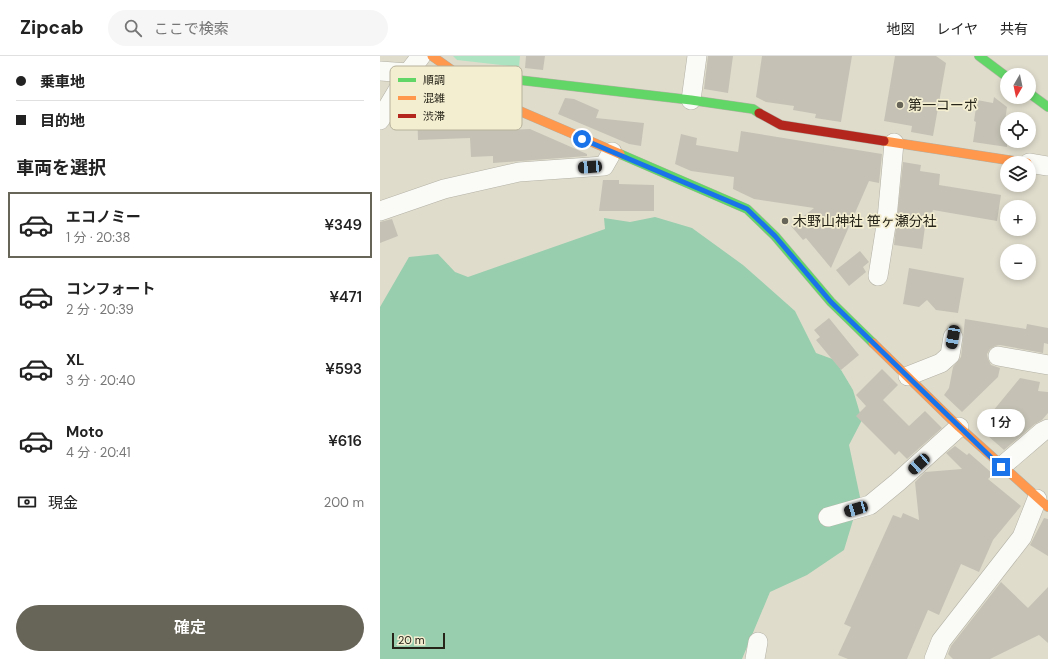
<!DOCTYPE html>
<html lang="ja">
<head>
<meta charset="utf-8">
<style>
  body { margin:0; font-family:"DM Sans","Noto Sans JP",sans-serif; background:#f6f6f6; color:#222; height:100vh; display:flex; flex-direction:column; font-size:15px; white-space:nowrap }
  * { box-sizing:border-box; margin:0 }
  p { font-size:13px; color:#767676 }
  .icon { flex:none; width:22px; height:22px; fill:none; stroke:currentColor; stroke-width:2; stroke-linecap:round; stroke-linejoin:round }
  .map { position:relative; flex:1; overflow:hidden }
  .drawer { display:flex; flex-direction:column; background:#fff; width:380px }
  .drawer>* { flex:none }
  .banner { display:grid; align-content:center; height:88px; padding:0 16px; background:#fff }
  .needle { width:26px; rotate:189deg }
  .tools { position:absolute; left:620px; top:12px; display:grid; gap:8px }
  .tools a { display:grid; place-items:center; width:36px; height:36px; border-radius:50%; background:#fff; box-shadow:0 2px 6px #0003; font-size:20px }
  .scale { position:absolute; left:12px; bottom:10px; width:53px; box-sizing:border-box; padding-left:4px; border:2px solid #262419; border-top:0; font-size:11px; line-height:14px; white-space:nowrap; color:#262419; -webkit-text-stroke:3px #f4eed1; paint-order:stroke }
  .end { position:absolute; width:18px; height:18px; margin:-9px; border:5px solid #1a73e8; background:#fff; box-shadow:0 0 0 2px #fff }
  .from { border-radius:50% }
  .bubble { position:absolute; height:28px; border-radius:14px; background:#fff; box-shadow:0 2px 6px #0003; font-size:13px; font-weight:600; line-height:28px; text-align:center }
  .car { position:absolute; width:12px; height:24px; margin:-12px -6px; border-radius:5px; box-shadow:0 0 3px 1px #0007; background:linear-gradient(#222 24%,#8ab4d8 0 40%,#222 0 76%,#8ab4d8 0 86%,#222 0) }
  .banner b { display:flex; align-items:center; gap:14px; height:38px; font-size:15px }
  .banner b+b { border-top:1px solid #e0e0e0 }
  .banner i { width:10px; height:10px; background:#222 }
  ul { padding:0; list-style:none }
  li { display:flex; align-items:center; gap:12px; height:66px; margin:0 8px 6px; padding:0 8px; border:2px solid transparent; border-radius:0px }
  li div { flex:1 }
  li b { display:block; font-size:15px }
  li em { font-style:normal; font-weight:600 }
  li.selected { border-color:#676458 }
  li>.icon { width:36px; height:36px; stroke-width:1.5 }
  h2 { padding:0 16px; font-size:18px; line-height:48px }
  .pay { display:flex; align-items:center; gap:10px; height:44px; padding:0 16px; font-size:15px }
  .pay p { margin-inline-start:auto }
  .cta { display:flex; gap:8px; margin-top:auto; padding:8px 16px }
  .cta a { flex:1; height:46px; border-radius:24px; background:#676458; color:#fff; font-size:16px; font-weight:600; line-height:46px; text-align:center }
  header { display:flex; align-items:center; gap:24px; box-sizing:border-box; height:56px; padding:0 20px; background:#fff; border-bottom:1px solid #e0e0e0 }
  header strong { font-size:19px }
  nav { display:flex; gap:22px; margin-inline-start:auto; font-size:14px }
  .search { width:280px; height:36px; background:#f6f6f6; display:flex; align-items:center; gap:10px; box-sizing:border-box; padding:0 14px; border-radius:22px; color:#767676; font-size:15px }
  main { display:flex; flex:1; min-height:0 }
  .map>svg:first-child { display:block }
  .green { fill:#aee3c1 }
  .forest { fill:#98cead }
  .building { fill:#c5c2b5 }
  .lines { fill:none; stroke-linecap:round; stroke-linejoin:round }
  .street-casing { stroke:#b3b1a4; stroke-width:20 }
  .fast-casing { stroke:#b3b1a4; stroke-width:10 }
  .slow-casing { stroke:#b3b1a4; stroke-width:10 }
  .jam-casing { stroke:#b3b1a4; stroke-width:10 }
  .street { stroke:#fafaf7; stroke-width:19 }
  .fast { stroke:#63d668; stroke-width:9 }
  .slow { stroke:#ff974d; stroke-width:9 }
  .jam { stroke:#b3261e; stroke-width:9 }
  .route { stroke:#1a73e8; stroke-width:5 }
  .poi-dot { fill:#676458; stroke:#f4eed1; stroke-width:1.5 }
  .labels { text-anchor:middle; stroke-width:3.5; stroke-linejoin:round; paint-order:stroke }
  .poi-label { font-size:14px; fill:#262419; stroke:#f4eed1; text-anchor:start }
  .key { fill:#f4eed1; stroke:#b6b19a; stroke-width:1 }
  .key-label { font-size:11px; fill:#262419 }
</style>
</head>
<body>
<header>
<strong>Zipcab</strong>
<div class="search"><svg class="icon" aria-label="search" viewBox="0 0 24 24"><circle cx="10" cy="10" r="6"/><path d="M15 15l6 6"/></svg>ここで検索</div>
<nav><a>地図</a><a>レイヤ</a><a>共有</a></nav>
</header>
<main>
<section class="drawer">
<div class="banner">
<b><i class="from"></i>乗車地</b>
<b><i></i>目的地</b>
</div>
<h2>車両を選択</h2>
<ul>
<li class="selected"><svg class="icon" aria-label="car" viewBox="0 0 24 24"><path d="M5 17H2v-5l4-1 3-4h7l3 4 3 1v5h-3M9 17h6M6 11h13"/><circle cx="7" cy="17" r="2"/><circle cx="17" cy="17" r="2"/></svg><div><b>エコノミー</b><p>1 分 · 20:38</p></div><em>¥349</em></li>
<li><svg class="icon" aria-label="car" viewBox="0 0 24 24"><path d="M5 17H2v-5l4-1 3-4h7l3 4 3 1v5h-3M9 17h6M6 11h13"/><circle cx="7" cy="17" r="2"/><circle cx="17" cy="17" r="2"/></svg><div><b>コンフォート</b><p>2 分 · 20:39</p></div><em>¥471</em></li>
<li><svg class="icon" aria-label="car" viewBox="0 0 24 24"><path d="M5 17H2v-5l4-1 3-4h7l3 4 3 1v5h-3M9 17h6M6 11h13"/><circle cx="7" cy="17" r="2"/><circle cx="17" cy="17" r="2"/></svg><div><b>XL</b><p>3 分 · 20:40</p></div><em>¥593</em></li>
<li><svg class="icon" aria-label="car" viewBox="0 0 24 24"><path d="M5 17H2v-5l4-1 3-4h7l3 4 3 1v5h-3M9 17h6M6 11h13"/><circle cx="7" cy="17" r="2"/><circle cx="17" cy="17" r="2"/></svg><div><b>Moto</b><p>4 分 · 20:41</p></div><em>¥616</em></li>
</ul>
<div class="pay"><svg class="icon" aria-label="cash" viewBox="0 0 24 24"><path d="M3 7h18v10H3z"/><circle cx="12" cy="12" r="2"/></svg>現金<p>200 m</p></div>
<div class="cta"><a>確定</a></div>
</section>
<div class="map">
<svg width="668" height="603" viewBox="0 0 668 603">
  <rect width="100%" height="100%" fill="#dfdccc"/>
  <path class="green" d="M73,0H140L139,11L77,4Z"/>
  <path class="forest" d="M275,161L312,172L363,209L415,255L436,297L455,304L473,334L482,364L469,389L480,441L464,494L427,519L390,536L362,603H0V251L29,201L58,198L75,216L88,221L225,173L224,162L250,166Z"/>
  <path class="building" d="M146,0H165L163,14L145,12Z
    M328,0H353L348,37L324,33Z
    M382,0H472L461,66L435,62L436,58L413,54L414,50L386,46L376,41Z
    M515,0H556L566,7L553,80L531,76L532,70L504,65Z
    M614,41L627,51L625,65L627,66V91L593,86L596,66L594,65L597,44L613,47Z
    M185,42L194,43L219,54L216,62L264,67L261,90L249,88L178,58Z
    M92,49L93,68L127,67V74L150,73L207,98V100L113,107V100L91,101L90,82L38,84L37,50Z
    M361,75L502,98L499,127L489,125L451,212L426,182L423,184L411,170L434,152L374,143L353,133L354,121L311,115L295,108L301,78L317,82L316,89L358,96Z
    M523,106L541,109L540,115L560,118L559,129L621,139L617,165L553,154L552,157L547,156L542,193L514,189Z
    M223,124H239V128L274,129V155H219Z
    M12,163L18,180L0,187V166Z
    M480,195L489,206L483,211L486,216L469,230L456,214Z
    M529,212L584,222L578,257L556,254L547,244L539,251L523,248Z
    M449,262L479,299L461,314L436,284L440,281L434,274Z
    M585,263L646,273L647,268L668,272V288L664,287L663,297L620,289L615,290L610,293L607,298L608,303L611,309L620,312L618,321L582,356L564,339L569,332L573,311L581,301Z
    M502,313L518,329L503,344L529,370L545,355L562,372L527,403L519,395L515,399L476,360L486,350L476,339Z
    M640,322L660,326L658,335L668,336V357L662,364L655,368L624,394L599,372Z
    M575,390L587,399L589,397L613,418L608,423L641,450L613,484L599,516L581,508L559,559L548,554L527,603H468L458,599L471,571L464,568L513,459L521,462L523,457L539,464L535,426L545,416L582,413L566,397Z
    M664,462L668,463V500L650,489Z
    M621,526L648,552L668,531V587L659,579L610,603H573L568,598L571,590Z"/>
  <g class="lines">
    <g class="street-casing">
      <path id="street" d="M0,15L28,17
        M311,44L317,0
        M0,64L28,17L41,0
        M649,107L668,110
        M0,155L64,133L139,116L224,110L232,96
        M498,220L507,163L514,87
        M618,300L668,309
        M528,320L561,307L570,299L573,281
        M621,411L662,376L668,373
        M448,461L490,449L518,426L579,371
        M375,603L378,586
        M554,603L561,585L642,481L657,443"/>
    </g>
    <g class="fast-casing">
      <path id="fast" d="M599,0L627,21
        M78,17L311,44L373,53L379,57
        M649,37L668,51
        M240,98L367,153L395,180L451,246L493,287"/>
    </g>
    <g class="slow-casing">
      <path id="slow" d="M52,0L114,44L240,98
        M504,85L647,107
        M493,287L579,371L668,451"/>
    </g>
    <g class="jam-casing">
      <path id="jam" d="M379,57L401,69L504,85"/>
    </g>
    <use href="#street" class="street"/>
    <use href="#fast" class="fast"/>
    <use href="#slow" class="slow"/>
    <use href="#jam" class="jam"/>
  </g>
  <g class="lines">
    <path class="route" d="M202,83L367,153L395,180L451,246L621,411"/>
  </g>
  <g class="poi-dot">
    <circle cx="520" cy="49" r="4"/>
    <circle cx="405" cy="165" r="4"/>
  </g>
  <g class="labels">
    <g class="poi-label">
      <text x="528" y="54">第一コーポ</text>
      <text x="413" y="170">木野山神社 笹ヶ瀬分社</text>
    </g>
  </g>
  <rect x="10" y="10" width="132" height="64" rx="6" class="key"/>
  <rect x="18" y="22" width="18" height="4" fill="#63d668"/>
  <rect x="18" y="40" width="18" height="4" fill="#ff974d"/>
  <rect x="18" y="58" width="18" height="4" fill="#b3261e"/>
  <g class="key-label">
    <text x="43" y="28">順調</text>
    <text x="43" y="46">混雑</text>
    <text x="43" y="64">渋滞</text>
  </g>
</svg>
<div class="tools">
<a><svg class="needle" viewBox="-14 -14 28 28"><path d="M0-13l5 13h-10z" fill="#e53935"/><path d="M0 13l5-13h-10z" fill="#767676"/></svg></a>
<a><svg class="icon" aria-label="locate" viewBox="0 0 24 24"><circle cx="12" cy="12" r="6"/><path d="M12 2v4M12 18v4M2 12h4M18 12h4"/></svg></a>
<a><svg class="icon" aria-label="layers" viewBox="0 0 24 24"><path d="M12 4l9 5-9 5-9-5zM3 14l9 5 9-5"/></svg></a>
<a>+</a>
<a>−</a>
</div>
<div class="scale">20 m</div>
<i class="end from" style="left:202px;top:83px"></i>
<i class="end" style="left:621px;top:411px"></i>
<div class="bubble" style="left:597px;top:353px;width:48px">1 分</div>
<i class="car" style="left:210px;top:111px;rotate:266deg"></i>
<i class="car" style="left:573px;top:281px;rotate:190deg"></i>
<i class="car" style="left:539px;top:408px;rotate:228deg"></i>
<i class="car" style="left:476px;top:453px;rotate:254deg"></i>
</div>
</main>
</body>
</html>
